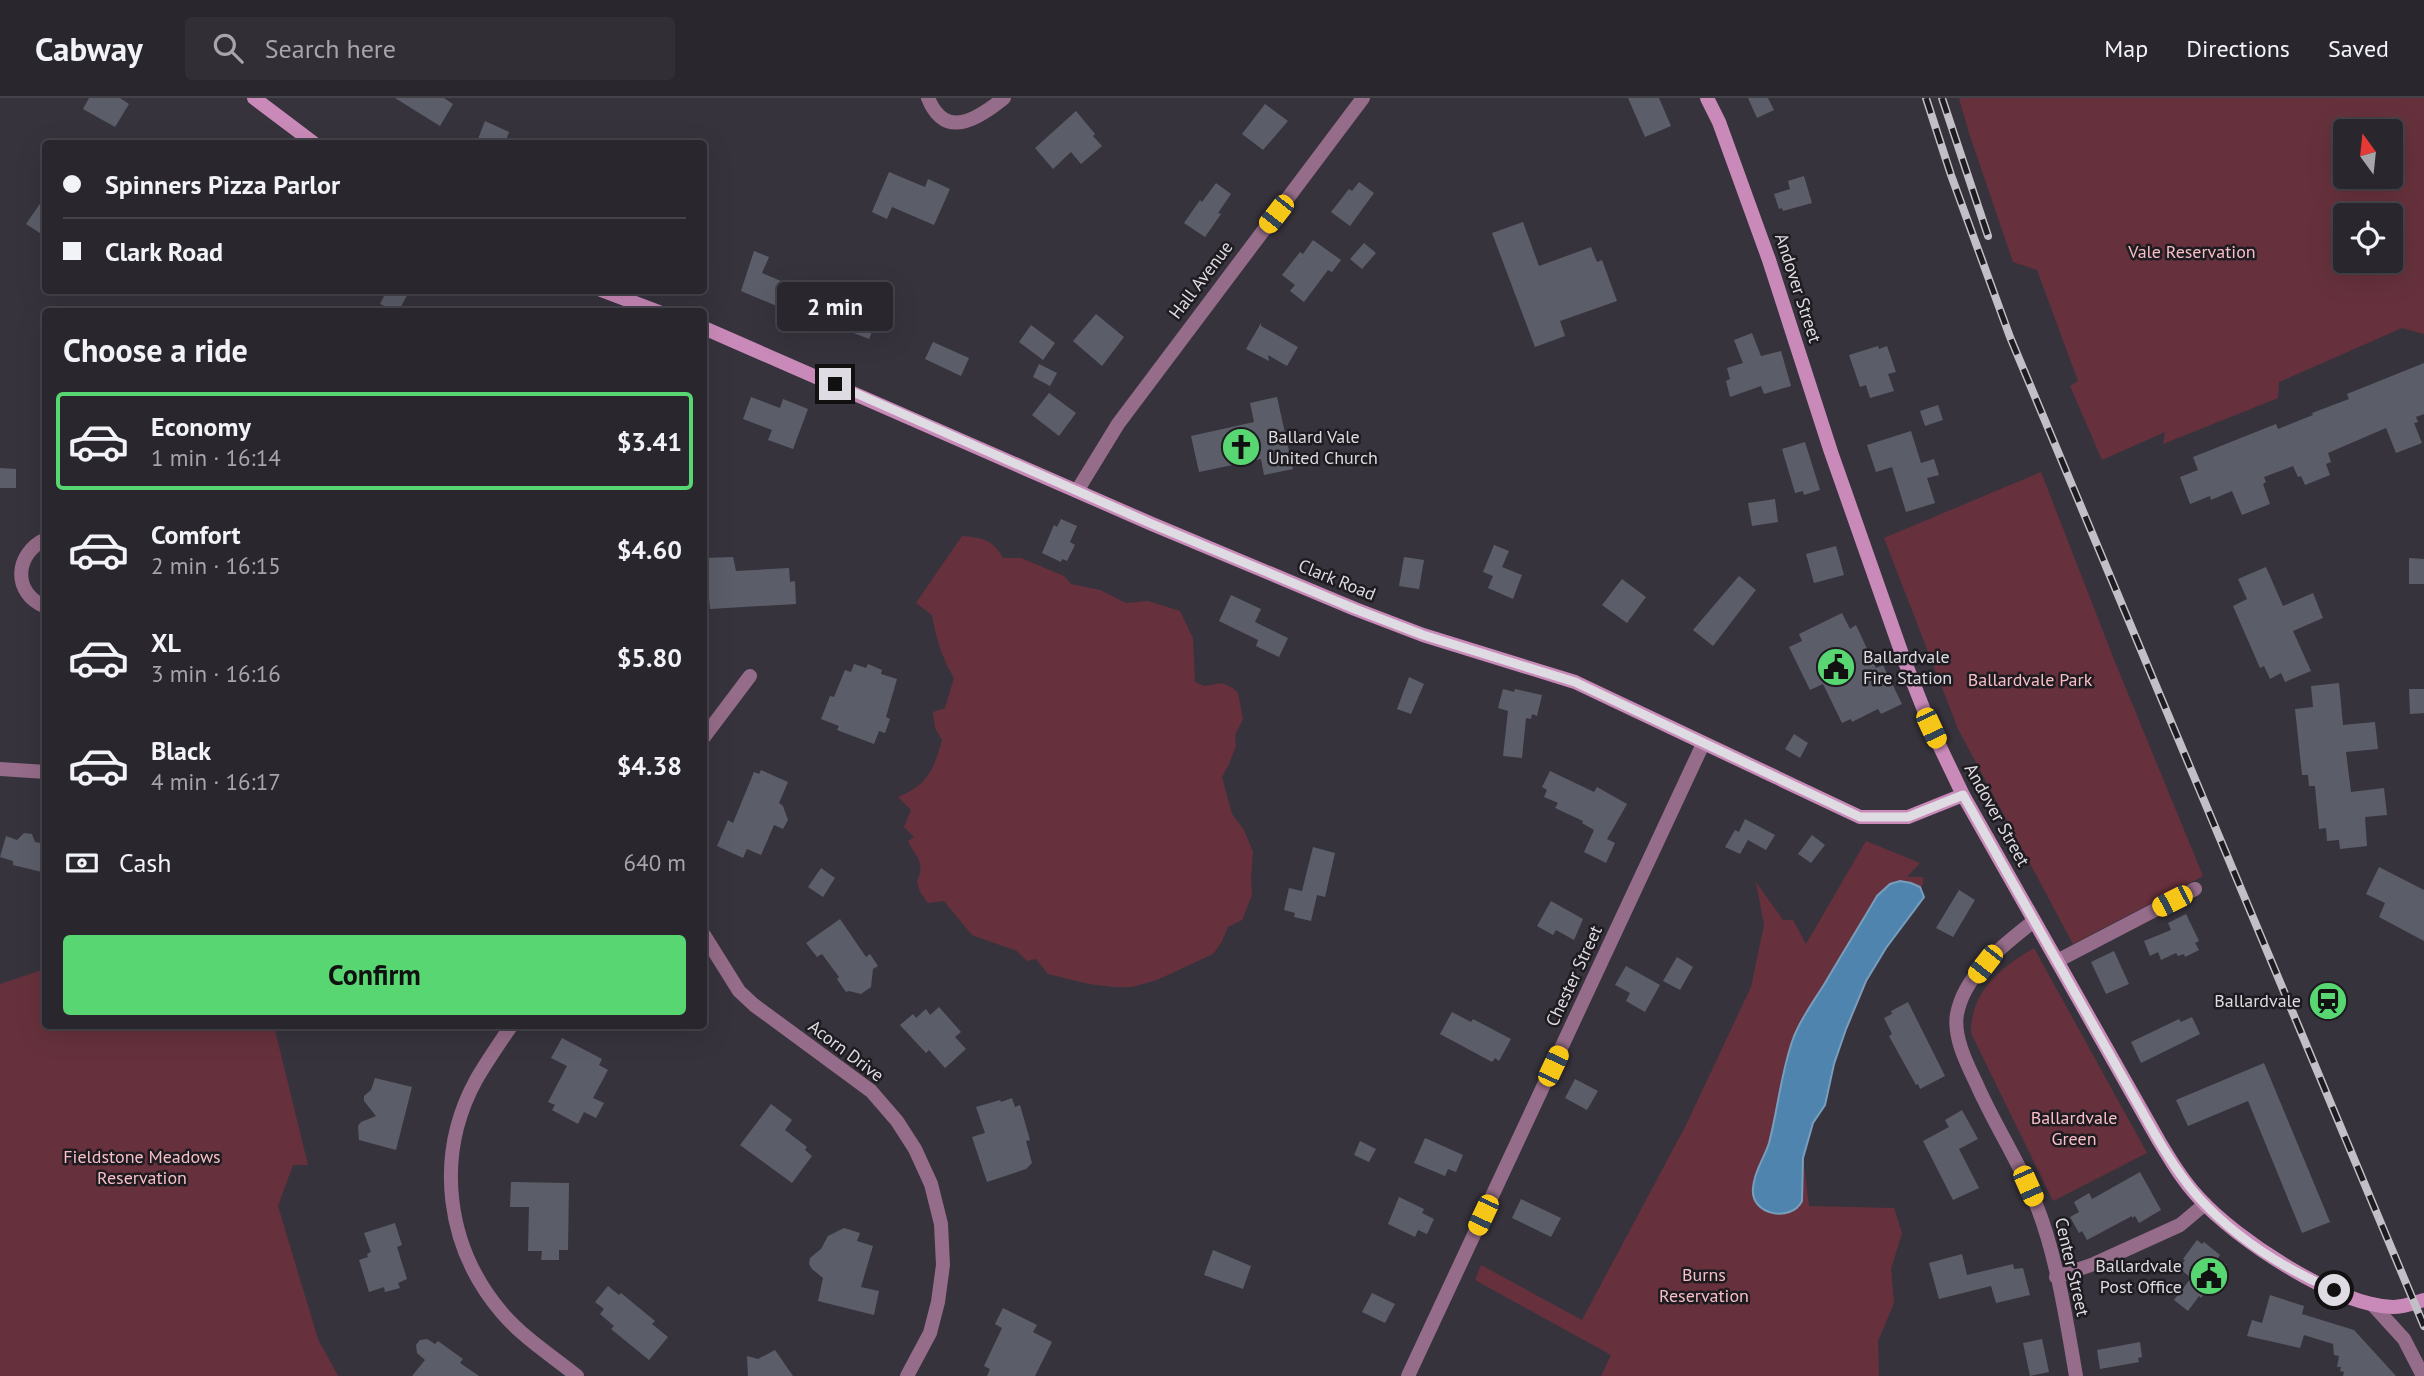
<!DOCTYPE html>
<html lang="en">
<head>
<meta charset="utf-8">
<style>
  body { margin:0; font-family:"PT Sans",sans-serif; background:#312e36; color:#f1f3f6; height:100vh; display:flex; flex-direction:column; font-size:26px; white-space:nowrap }
  * { box-sizing:border-box; margin:0 }
  p { font-size:23px; color:#a5a5aa }
  .icon { flex:none; width:38px; height:38px; fill:none; stroke:currentColor; stroke-width:2; stroke-linecap:round; stroke-linejoin:round }
  .map { position:relative; flex:1; overflow:hidden }
  .drawer { position:absolute; left:42px; top:210px; width:665px; height:721px; display:flex; flex-direction:column; background:#29262e; border-radius:7px; box-shadow:0 7px 28px #0002,0 0 0 2px #45434a }
  .drawer>* { flex:none }
  .hud { position:absolute; left:42px; top:42px; width:665px; height:154px; border-radius:7px; box-shadow:0 7px 28px #0002,0 0 0 2px #45434a; display:grid; align-content:center; height:154px; padding:0 21px; background:#29262e }
  .needle { width:46px; rotate:345deg }
  .fabs { position:absolute; left:2333px; top:21px; display:grid; gap:14px }
  .fabs a { display:grid; place-items:center; width:70px; height:70px; border-radius:7px; background:#29262e; box-shadow:0 7px 28px #0002,0 0 0 2px #45434a; font-size:35px }
  .end { position:absolute; width:32px; height:32px; margin:-16px; border:9px solid #dedbe2; background:#111; box-shadow:0 0 0 4px #111 }
  .from { border-radius:50% }
  .bubble { position:absolute; height:49px; border-radius:7px; background:#29262e; box-shadow:0 7px 28px #0002,0 0 0 2px #45434a; font-size:23px; font-weight:700; line-height:49px; text-align:center }
  .car { position:absolute; width:21px; height:42px; margin:-21px -10px; border-radius:9px; box-shadow:0 0 5px 2px #0007; background:linear-gradient(#f5c518 24%,#345 0 40%,#f5c518 0 76%,#345 0 86%,#f5c518 0) }
  .hud b { display:flex; align-items:center; gap:24px; height:66px; font-size:26px }
  .hud b+b { border-top:2px solid #45434a }
  .hud i { width:18px; height:18px; background:#f1f3f6 }
  ul { padding:0; list-style:none }
  li { display:flex; align-items:center; gap:21px; height:98px; margin:0 14px 10px; padding:0 7px; border:4px solid transparent; border-radius:7px }
  li div { flex:1 }
  li b { display:block; font-size:26px }
  li em { font-style:normal; font-weight:700 }
  li.selected { border-color:#57d671 }
  li>.icon { width:63px; height:63px; stroke-width:1.5 }
  h2 { padding:0 21px; font-size:32px; line-height:84px }
  .pay { display:flex; align-items:center; gap:18px; height:77px; padding:0 21px; font-size:26px }
  .pay p { margin-inline-start:auto }
  .button { display:flex; gap:14px; margin-top:auto; padding:14px 21px }
  .button a { flex:1; height:80px; border-radius:7px; background:#57d671; color:#111; font-size:28px; font-weight:700; line-height:80px; text-align:center }
  header { display:flex; align-items:center; gap:42px; box-sizing:border-box; height:98px; padding:0 35px; background:#29262e; border-bottom:2px solid #45434a }
  header strong { font-size:33px }
  nav { display:flex; gap:38px; margin-inline-start:auto; font-size:24px }
  .search { width:490px; height:63px; background:#312e36; display:flex; align-items:center; gap:18px; box-sizing:border-box; padding:0 24px; border-radius:7px; color:#a5a5aa; font-size:26px }
  .map>svg:first-child { display:block }
  .green { fill:#66313c; fill-rule:evenodd }
  .water { fill:#4e84ad; stroke:#799ebd; stroke-width:2 }
  .building { fill:#5b5e69 }
  .lines { fill:none; stroke-linecap:round; stroke-linejoin:round }
  .minor { stroke:#956c89; stroke-width:14 }
  .tertiary { stroke:#956c89; stroke-width:14 }
  .secondary { stroke:#ca8ab9; stroke-width:14 }
  .rail-casing { stroke:#c2bfc7; stroke-width:8 }
  .rail { stroke:#1e1c20; stroke-width:5; stroke-dasharray:16; stroke-linecap:butt }
  .route { stroke:#dedbe2; stroke-width:9 }
  .labels { text-anchor:middle; stroke-width:5; stroke-linejoin:round; paint-order:stroke }
  .park-label { font-size:18px; fill:#fabec7; stroke:#1e1c20 }
  .street-label { font-size:18px; fill:#dedbe2; stroke:#1e1c20 }
  .poi-label { font-size:18px; fill:#dedbe2; stroke:#1e1c20; text-anchor:start }
</style>
</head>
<body>
<header>
<strong>Cabway</strong>
<div class="search"><svg class="icon" aria-label="search" viewBox="0 0 24 24"><circle cx="10" cy="10" r="6"/><path d="M15 15l6 6"/></svg>Search here</div>
<nav><a>Map</a><a>Directions</a><a>Saved</a></nav>
</header>
<div class="map">
<svg width="2424" height="1278" viewBox="0 0 2424 1278">
  <rect width="100%" height="100%" fill="#37333d"/>
  <path class="green" d="M1959,0H2424V236L2402,230L2279,284L2278,300L2163,346L2165,334L2102,362L2070,288L2078,283L2037,172L2013,164L1969,35ZM2345,33H2390V79H2345ZM2345,117H2390V163H2345Z
    M2041,374L2115,564L2203,778L2073,846L1958,631L1884,440Z
    M962,438C983,440 992,441 1003,460H1021L1064,478L1071,486L1100,492L1126,505L1148,503L1180,513L1193,540L1195,584L1204,588L1222,585L1233,590L1238,595L1243,621L1235,637L1236,648L1229,666L1222,679L1232,716L1244,732L1253,754L1251,781L1252,797L1242,822L1228,829L1221,845L1213,856L1157,882L1132,889H1114L1089,886L1048,876L1036,861L1027,863L1017,853L972,837L944,803L928,805L920,794L917,783C926,764 916,760 908,743L914,739L904,729L911,712L898,699C928,687 934,671 942,642L935,630L933,614L945,610L954,580C942,560 936,540 932,517L916,505Z
    M1866,743L1920,765L1907,779H1923V786L1869,879L1847,932L1834,955L1802,1051L1809,1108L1894,1110L1902,1135L1891,1171L1894,1205L1878,1243L1879,1278H1601L1611,1257L1475,1182L1481,1167L1582,1222L1686,1027L1751,889L1764,827L1756,784L1783,822H1793L1806,846Z
    M2034,850L2147,1055L2053,1103L1971,935C1971,893 2000,870 2034,850Z
    M45,871L46,928H274L308,1067H293L278,1108L318,1241L338,1278H0V886Z"/>
  <path class="water" d="M1900,783L1911,785L1920,789L1924,799L1886,850L1866,883L1846,931L1834,966L1825,1007L1813,1025L1803,1060L1802,1103C1791,1125 1750,1117 1753,1090C1754,1073 1764,1061 1769,1045C1778,1011 1781,974 1793,941C1800,921 1814,903 1825,885C1842,856 1860,827 1877,798L1890,786Z"/>
  <path class="building" d="M89,0H120L129,6L115,29L83,11Z
    M395,0H444L453,6L440,28Z
    M1628,0H1659L1671,28L1645,39Z
    M1748,0H1768L1774,12L1757,20Z
    M1265,6L1288,23L1263,52L1242,36Z
    M1076,13L1095,36L1093,38L1102,48L1081,66L1071,54L1053,71L1035,50Z
    M485,23L509,34L505,46H476Z
    M889,74L925,89L928,81L950,91L934,127L892,109L887,121L872,114Z
    M1804,78L1812,105L1783,113L1782,110L1779,111L1774,96L1790,91L1788,83Z
    M1359,84L1374,95L1350,128L1331,114L1349,91L1352,93Z
    M1216,85L1231,96L1218,115L1221,116L1205,139L1184,125L1200,102L1202,104Z
    M46,97V139L26,126Z
    M1523,124L1539,168L1591,149L1597,164L1602,162L1617,203L1560,223L1565,238L1535,249L1492,135Z
    M1313,142L1341,162L1332,174L1328,172L1304,204L1290,193L1295,187L1282,177L1300,154L1303,156Z
    M1364,145L1376,155L1362,171L1350,161Z
    M754,153L769,159L762,175L793,188L784,211L741,193Z
    M843,187L863,195L855,212L877,221L869,241L831,226L839,207L836,205Z
    M387,192H410L398,214L380,206Z
    M1096,216L1124,239L1102,268L1073,243Z
    M1261,225V228L1298,249L1287,268L1268,257L1269,263L1246,251Z
    M1031,227L1055,245L1043,262L1019,244Z
    M1752,235L1761,258L1781,253L1791,288L1764,296L1761,288L1730,299L1726,283L1730,281L1727,270L1743,265L1734,242Z
    M933,244L969,260L961,278L925,261Z
    M1878,248L1879,251L1887,248L1896,274L1888,276L1894,293L1870,300L1866,287L1860,289L1849,257Z
    M2424,265V316L2416,319L2418,324L2414,325L2422,345L2396,355L2386,330L2328,355L2331,364L2326,366L2330,377L2305,387L2301,378L2298,379L2293,368L2264,379L2266,384L2263,386L2270,406L2242,417L2232,393L2211,402L2210,398L2190,406L2180,379L2198,372L2193,359L2276,326L2278,331L2313,317L2312,315L2349,301L2347,296Z
    M1039,266L1057,275L1050,288L1033,279Z
    M1049,295L1076,315L1059,338L1032,317Z
    M751,299L780,310L783,301L808,311L793,351L768,342L772,332L743,321Z
    M1277,299L1293,371L1264,377L1261,361L1199,374L1191,338L1254,324L1250,305Z
    M1938,307L1943,322L1925,328L1920,313Z
    M1911,333L1921,365L1934,361L1939,377L1927,380L1935,405L1906,414L1892,369L1876,374L1867,347Z
    M1805,344L1820,392L1804,397L1803,393L1795,395L1782,351Z
    M0,370L16,371V390H0Z
    M1775,401L1778,424L1752,428L1748,405Z
    M1061,421L1077,428L1070,444L1075,447L1067,463L1062,461L1061,464L1042,455L1054,427L1057,429Z
    M1494,447L1509,453L1502,469L1522,477L1513,501L1488,490L1493,478L1483,474Z
    M1836,448L1844,477L1814,485L1806,456Z
    M733,459L736,473L789,470L790,484L795,483L796,506L710,511L705,460Z
    M1404,459L1424,462L1419,491L1399,488Z
    M2409,460L2424,461V486H2409Z
    M2266,469L2283,508L2313,495L2323,520L2293,533L2311,573L2285,584L2281,575L2270,581L2264,568L2260,570L2233,508L2247,501L2238,481Z
    M1739,478L1756,492L1713,548L1693,532Z
    M1622,481L1646,499L1627,525L1602,507Z
    M1231,497L1261,511L1255,524L1288,540L1279,559L1256,548L1258,542L1219,523Z
    M1842,515L1850,531L1856,527L1876,570L1883,567L1902,606L1881,616L1878,611L1852,624L1851,621L1842,625L1823,586L1810,592L1789,549L1802,543L1799,536Z
    M854,566L866,570L868,566L882,572L881,576L897,581L886,619L890,621L885,635L879,633L874,646L837,632L839,628L821,621L830,598L834,599L845,572L851,574Z
    M1409,579L1424,586L1411,616L1397,611Z
    M2339,585L2343,627L2375,624L2378,651L2346,654L2351,694L2384,690L2387,717L2365,719L2367,748L2340,751L2339,742L2327,743L2326,730L2319,731L2315,688H2309L2308,677H2302L2295,611L2313,609L2311,588Z
    M1503,591L1514,594L1515,591L1542,597L1537,618L1532,616L1531,621L1526,620L1522,660L1503,658L1508,613L1498,610Z
    M2409,591H2424V615L2410,616Z
    M1794,636L1808,645L1800,660L1785,651Z
    M761,672L788,684L779,705L783,708L788,722L783,731L774,727L761,757L747,751L743,760L717,748L728,722L733,725L754,674L759,676Z
    M1550,673L1594,694L1597,689L1627,706L1607,741L1615,745L1606,765L1584,754L1594,732L1582,725L1583,723L1555,710L1558,705L1544,699L1547,692L1542,689Z
    M1745,721L1775,737L1766,752L1748,742L1740,756L1725,749L1735,732L1739,734Z
    M24,735L32,736L35,744L46,746V775L13,767V763L0,759L6,738L17,742Z
    M1812,737L1825,747L1811,765L1798,756Z
    M1313,749L1335,755L1325,799L1317,797L1311,823L1294,819L1295,815L1284,812L1289,790L1302,793Z
    M2379,769L2424,792V843L2379,819L2385,805L2366,796Z
    M821,770L835,780L823,799L808,789Z
    M1959,792L1975,802L1953,839L1936,830Z
    M1551,803L1583,821L1574,842L1556,832L1553,837L1537,828Z
    M2186,816L2199,843L2195,845L2199,852L2185,859L2184,856L2178,858L2176,855L2161,862L2158,854L2150,858L2144,843L2171,832L2168,825Z
    M840,821L866,859L870,856L878,868L873,871L871,889L861,896L849,893L846,894L837,881L839,879L822,856L817,859L806,845Z
    M2114,853L2129,886L2106,896L2091,864Z
    M1677,859L1693,869L1680,892L1663,883Z
    M1626,868L1660,887L1645,914L1626,903L1630,895L1615,887Z
    M1908,904L1945,978L1920,991L1918,986L1916,987L1889,938L1892,936L1884,920L1892,916L1891,913Z
    M939,909L961,934L955,939L966,951L945,970L929,952L926,955L900,927L913,916L916,920L926,911L930,917Z
    M1452,914L1471,924L1473,921L1511,941L1499,963L1495,960L1492,964L1440,936Z
    M2192,919L2200,936L2141,965L2131,944L2179,921L2181,924Z
    M562,940L602,961L599,967L608,972L593,1000L604,1005L596,1020L584,1014L578,1026L552,1012L555,1007L548,1004L567,968L551,960Z
    M2264,965L2330,1124L2302,1135L2248,1003L2188,1028L2176,1002Z
    M375,980L412,989L396,1052L359,1042L358,1028L361,1024L376,1018L364,1003V998L371,992Z
    M1575,981L1598,993L1587,1012L1565,1000Z
    M1012,1000L1015,1009L1020,1007L1030,1042L1026,1043L1032,1065L1026,1071L987,1084L972,1039L985,1035L976,1009L1000,1002L1001,1004Z
    M771,1006L792,1022L785,1032L807,1049L805,1052L812,1058L792,1085L740,1047Z
    M1962,1012L1978,1041L1959,1051L1979,1090L1953,1102L1923,1043L1949,1029L1945,1022Z
    M1425,1040L1463,1057L1456,1074L1448,1071L1445,1078L1414,1065Z
    M1360,1043L1376,1051L1369,1064L1354,1057Z
    M2140,1074L2161,1112L2139,1125L2135,1118L2132,1120V1118L2087,1142L2082,1133L2079,1135L2070,1119L2079,1114L2074,1104L2089,1095L2092,1101Z
    M511,1084L569,1085L568,1152H559V1162H541L542,1153H528L529,1109H510Z
    M1399,1099L1424,1111L1422,1115L1434,1121L1427,1136L1418,1132L1415,1139L1388,1126Z
    M1521,1101L1561,1120L1551,1139L1512,1120Z
    M395,1125L402,1147L397,1149L407,1181L398,1185L400,1190L385,1194L384,1189L369,1194L359,1162L368,1159L367,1156L371,1154L364,1135Z
    M844,1130L860,1135L857,1143L873,1148L861,1189L879,1193L874,1217L818,1203L823,1180L812,1171L809,1166L810,1160L821,1151L828,1138Z
    M2197,1142L2202,1146L2204,1144L2220,1157L2218,1160L2227,1167L2201,1200L2199,1198L2188,1213L2174,1202L2191,1180L2179,1170L2185,1162L2183,1161Z
    M1213,1152L1251,1168L1243,1191L1204,1177Z
    M1962,1156L1967,1177L2013,1166L2014,1171L2023,1170L2030,1197L1996,1205L1991,1188L1939,1201L1929,1165Z
    M608,1188L619,1197L621,1195L655,1223L652,1226L668,1239L649,1262L611,1231L614,1228L600,1216L604,1211L595,1204Z
    M1372,1195L1395,1206L1385,1225L1362,1214Z
    M2270,1197L2304,1208L2302,1216L2354,1232L2396,1278H2343L2344,1274L2340,1273L2341,1269H2337L2339,1258L2334,1257L2333,1246L2304,1237L2300,1250L2247,1238L2252,1222L2262,1225Z
    M1003,1210L1037,1227L1033,1234L1052,1244L1035,1278H987L990,1271L984,1268L1002,1230L995,1226Z
    M427,1241L435,1246L438,1243L463,1261L460,1265L479,1278H412L425,1262L417,1255L416,1247L420,1242Z
    M2042,1241L2049,1274L2030,1278L2023,1245Z
    M2140,1244L2142,1259L2138,1260L2139,1264L2100,1271L2097,1252Z
    M775,1252L793,1278H748L747,1258L758,1261Z"/>
  <g class="lines">
    <path class="minor" d="M928,0C946,44 980,19 1004,0
      M1077,393L1118,326L1363,0
      M46,441C15,455 11,495 46,509
      M704,639L750,578
      M0,671L46,674
      M2034,823C2004,847 1965,875 1957,916C1953,939 1967,966 1977,987C1995,1028 2020,1065 2036,1106C2056,1155 2067,1225 2076,1278
      M704,837L739,893L754,907L871,993L897,1023L915,1051L931,1086L941,1126L943,1167L938,1204L930,1235L907,1278
      M2057,863L2195,791
      M511,928C499,946 487,963 476,982C434,1059 446,1150 503,1216C524,1240 552,1258 577,1278
      M2056,1179L2094,1166L2180,1127L2205,1106
      M1408,1278L1703,646"/>
    <path class="tertiary" d="M2372,1206L2404,1241L2423,1278"/>
    <path class="secondary" d="M254,0L315,46
      M1707,0L1719,24L1769,162L1831,354L1903,559L1931,630L1963,697L2159,1043C2171,1063 2183,1083 2199,1100C2236,1141 2337,1208 2393,1209C2404,1209 2414,1205 2424,1202
      M601,192L659,214
      M704,230L1152,426L1355,511L1423,537L1575,584L1860,719H1908L1963,697"/>
    <g class="rail-casing">
      <path id="rail" d="M1926,0L1951,77L2010,239L2424,1228
        M1942,0L1988,138"/>
    </g>
    <use href="#rail" class="rail"/>
  </g>
  <g class="lines">
    <path class="route" d="M835,286L1152,426L1355,511L1423,537L1575,584L1860,719H1908L1963,697L2148,1024C2163,1051 2179,1078 2200,1101C2236,1140 2285,1171 2334,1192"/>
  </g>
  <defs>
    <g id="church-disc" transform="scale(2.0125)"><circle r="9.5" fill="#57d671" stroke="#1e1c20"/><path d="M-1.2-6h2.4v3.5h3.3v2.4h-3.3V6h-2.4V-.1h-3.3v-2.4h3.3Z" fill="#111"/></g>
    <g id="civic-disc" transform="scale(2.0125)"><circle r="9.5" fill="#57d671" stroke="#1e1c20"/><path d="M-.6-6.5H3V-4.5H.6V-3L4-1V1h2V6H-6V1h2V-1L-.6-3ZM-1.2 2.5V6h2.4V2.5Z" fill="#111"/></g>
    <g id="station-disc" transform="scale(2.0125)"><circle r="9.5" fill="#57d671" stroke="#1e1c20"/><path d="M-3-6H3Q5-6 5-4V2Q5 4 3 4L4.5 6H3L1.5 4h-3L-3 6H-4.5L-3 4Q-5 4-5 2V-4Q-5-6-3-6ZM-3.5-4v3h7v-3ZM-3.5 1v1.5H-2V1ZM2 1v1.5H3.5V1Z" fill="#111"/></g>
  </defs>
  <g fill-rule="evenodd">
    <use href="#church-disc" x="1241" y="349"/>
    <use href="#civic-disc" x="1836" y="569"/>
    <use href="#station-disc" x="2328" y="903"/>
    <use href="#civic-disc" x="2209" y="1178"/>
  </g>
  <g class="labels">
    <g class="park-label">
      <text x="2192" y="160">Vale Reservation</text>
      <text x="2030" y="588">Ballardvale Park</text>
      <text x="2074" y="1026">Ballardvale<tspan x="2074" dy="21">Green</tspan></text>
      <text x="142" y="1065">Fieldstone Meadows<tspan x="142" dy="21">Reservation</tspan></text>
      <text x="1704" y="1183">Burns<tspan x="1704" dy="21">Reservation</tspan></text>
    </g>
    <g class="street-label">
      <text transform="translate(1201 182) rotate(-53)" y="6">Hall Avenue</text>
      <text transform="translate(1798 190) rotate(72)" y="6">Andover Street</text>
      <text transform="translate(1337 482) rotate(22)" y="6">Clark Road</text>
      <text transform="translate(1997 717) rotate(61)" y="6">Andover Street</text>
      <text transform="translate(1574 878) rotate(-65)" y="6">Chester Street</text>
      <text transform="translate(846 953) rotate(37)" y="6">Acorn Drive</text>
      <text transform="translate(2072 1169) rotate(77)" y="6">Center Street</text>
    </g>
    <g class="poi-label">
      <text x="1268" y="345">Ballard Vale<tspan x="1268" dy="21">United Church</tspan></text>
      <text x="1863" y="565">Ballardvale<tspan x="1863" dy="21">Fire Station</tspan></text>
      <text x="2301" y="909" text-anchor="end">Ballardvale</text>
      <text x="2182" y="1174" text-anchor="end">Ballardvale<tspan x="2182" dy="21">Post Office</tspan></text>
    </g>
  </g>
</svg>
<div class="fabs">
<a><svg class="needle" viewBox="-14 -14 28 28"><path d="M0-13l5 13h-10z" fill="#e53935"/><path d="M0 13l5-13h-10z" fill="#a5a5aa"/></svg></a>
<a><svg class="icon" aria-label="locate" viewBox="0 0 24 24"><circle cx="12" cy="12" r="6"/><path d="M12 2v4M12 18v4M2 12h4M18 12h4"/></svg></a>
</div>
<i class="end from" style="left:2334px;top:1192px"></i>
<i class="end" style="left:835px;top:286px"></i>
<div class="bubble" style="left:777px;top:184px;width:116px">2 min</div>
<i class="car" style="left:1276px;top:116px;rotate:218deg"></i>
<i class="car" style="left:1931px;top:630px;rotate:155deg"></i>
<i class="car" style="left:2172px;top:803px;rotate:243deg"></i>
<i class="car" style="left:1985px;top:866px;rotate:218deg"></i>
<i class="car" style="left:1553px;top:968px;rotate:25deg"></i>
<i class="car" style="left:2028px;top:1088px;rotate:156deg"></i>
<i class="car" style="left:1483px;top:1117px;rotate:205deg"></i>
<div class="hud">
<b><i class="from"></i>Spinners Pizza Parlor</b>
<b><i></i>Clark Road</b>
</div>
<section class="drawer">
<h2>Choose a ride</h2>
<ul>
<li class="selected"><svg class="icon" aria-label="car" viewBox="0 0 24 24"><path d="M5 17H2v-5l4-1 3-4h7l3 4 3 1v5h-3M9 17h6M6 11h13"/><circle cx="7" cy="17" r="2"/><circle cx="17" cy="17" r="2"/></svg><div><b>Economy</b><p>1 min · 16:14</p></div><em>$3.41</em></li>
<li><svg class="icon" aria-label="car" viewBox="0 0 24 24"><path d="M5 17H2v-5l4-1 3-4h7l3 4 3 1v5h-3M9 17h6M6 11h13"/><circle cx="7" cy="17" r="2"/><circle cx="17" cy="17" r="2"/></svg><div><b>Comfort</b><p>2 min · 16:15</p></div><em>$4.60</em></li>
<li><svg class="icon" aria-label="car" viewBox="0 0 24 24"><path d="M5 17H2v-5l4-1 3-4h7l3 4 3 1v5h-3M9 17h6M6 11h13"/><circle cx="7" cy="17" r="2"/><circle cx="17" cy="17" r="2"/></svg><div><b>XL</b><p>3 min · 16:16</p></div><em>$5.80</em></li>
<li><svg class="icon" aria-label="car" viewBox="0 0 24 24"><path d="M5 17H2v-5l4-1 3-4h7l3 4 3 1v5h-3M9 17h6M6 11h13"/><circle cx="7" cy="17" r="2"/><circle cx="17" cy="17" r="2"/></svg><div><b>Black</b><p>4 min · 16:17</p></div><em>$4.38</em></li>
</ul>
<div class="pay"><svg class="icon" aria-label="cash" viewBox="0 0 24 24"><path d="M3 7h18v10H3z"/><circle cx="12" cy="12" r="2"/></svg>Cash<p>640 m</p></div>
<div class="button"><a>Confirm</a></div>
</section>
</div>
</body>
</html>
